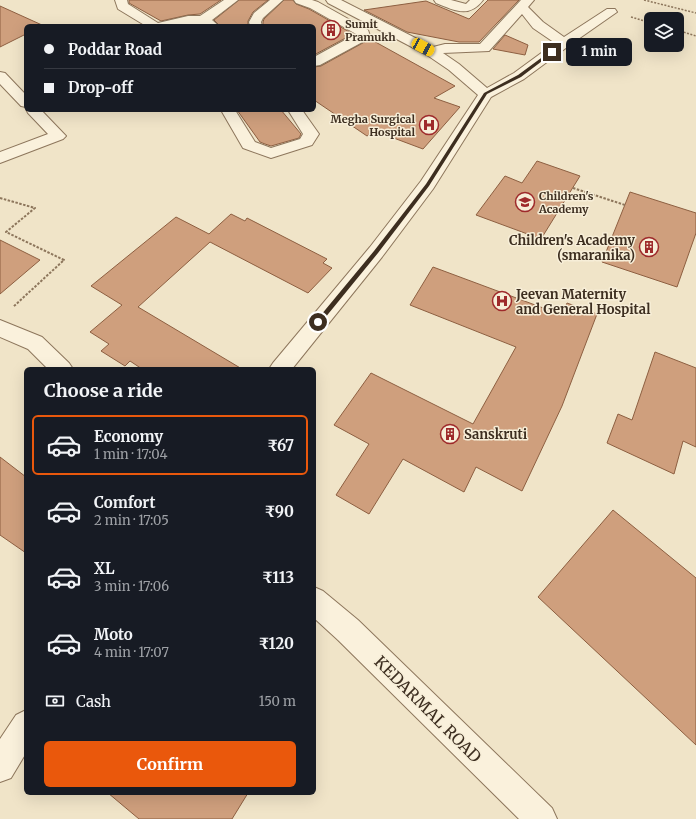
<!DOCTYPE html>
<html lang="en">
<head>
<meta charset="utf-8">
<style>
  body { margin:0; font-family:Merriweather,serif; background:#20242c; color:#f1f3f6; height:100vh; display:flex; flex-direction:column; font-size:15px; white-space:nowrap }
  * { box-sizing:border-box; margin:0 }
  p { font-size:13px; color:#9ea1a6 }
  .icon { flex:none; width:22px; height:22px; fill:none; stroke:currentColor; stroke-width:2; stroke-linecap:round; stroke-linejoin:round }
  .map { position:relative; flex:1; overflow:hidden }
  .details { position:absolute; left:24px; top:367px; width:292px; height:428px; display:flex; flex-direction:column; background:#171b24; border-radius:6px; box-shadow:0 4px 16px #0002 }
  .details>* { flex:none }
  .top-card { position:absolute; left:24px; top:24px; width:292px; height:88px; border-radius:6px; box-shadow:0 4px 16px #0002; display:grid; align-content:center; height:88px; padding:0 20px; background:#171b24 }
  .controls { position:absolute; left:644px; top:12px; display:grid; gap:8px }
  .controls a { display:grid; place-items:center; width:40px; height:40px; border-radius:6px; background:#171b24; box-shadow:0 4px 16px #0002; font-size:20px }
  .end { position:absolute; width:18px; height:18px; margin:-9px; border:5px solid #3d2e20; background:#fff; box-shadow:0 0 0 2px #fff }
  .from { border-radius:50% }
  .bubble { position:absolute; height:28px; border-radius:6px; background:#171b24; box-shadow:0 4px 16px #0002; font-size:13px; font-weight:700; line-height:28px; text-align:center }
  .car { position:absolute; width:12px; height:24px; margin:-12px -6px; border-radius:5px; box-shadow:0 0 3px 1px #0007; background:linear-gradient(#f5c518 24%,#345 0 40%,#f5c518 0 76%,#345 0 86%,#f5c518 0) }
  .top-card b { display:flex; align-items:center; gap:14px; height:38px; font-size:15px }
  .top-card b+b { border-top:1px solid #363941 }
  .top-card i { width:10px; height:10px; background:#f1f3f6 }
  ul { padding:0; list-style:none }
  li { display:flex; align-items:center; gap:12px; height:60px; margin:0 8px 6px; padding:0 12px; border:2px solid transparent; border-radius:6px }
  li div { flex:1 }
  li b { display:block; font-size:15px }
  li em { font-style:normal; font-weight:700 }
  li.current { border-color:#ea580c }
  li>.icon { width:36px; height:36px; stroke-width:1.5 }
  h2 { padding:0 20px; font-size:18px; line-height:48px }
  .pay { display:flex; align-items:center; gap:10px; height:44px; padding:0 20px; font-size:15px }
  .pay p { margin-inline-start:auto }
  .button { display:flex; gap:8px; margin-top:auto; padding:8px 20px }
  .button a { flex:1; height:46px; border-radius:6px; background:#ea580c; color:#fff; font-size:16px; font-weight:700; line-height:46px; text-align:center }
  .map>svg:first-child { display:block }
  .building { fill:#cf9f7d; stroke:#8d5f41 }
  .lines { fill:none; stroke-linecap:round; stroke-linejoin:round }
  .minor-casing { stroke:#8d765c; stroke-width:2 }
  .path-far1 { stroke:#8d765c; stroke-width:1.5; stroke-dasharray:2 1.5; stroke-linecap:butt }
  .path { stroke:#8d765c; stroke-width:2; stroke-dasharray:2.5 1.5; stroke-linecap:butt }
  .minor { fill:#faf1dc; fill-rule:evenodd }
  .route { fill:#3d2e20 }
  .labels { text-anchor:middle; stroke-width:3; stroke-linejoin:round; paint-order:stroke }
  .far-poi-label { font-size:11px; font-weight:bold; fill:#3d2e20; stroke:#f7eed8; text-anchor:start }
  .poi-label { font-size:13px; font-weight:bold; fill:#3d2e20; stroke:#f7eed8; text-anchor:start }
  .near-street-label { font-size:16px; fill:#3d2e20; stroke:#f7eed8 }
</style>
</head>
<body>
<div class="map">
<svg width="696" height="819" viewBox="0 0 696 819">
  <rect width="100%" height="100%" fill="#f0e4c8"/>
  <path class="building" d="M129,0H221L200,14L188,15L161,21L129,3Z
    M239,0H268L253,12L248,21V26H220L214,20Z
    M284,0H293L296,4L309,9L353,34L314,55V26H263V22L264,19Z
    M488,0H519L479,42H459L407,32L364,10L426,1L469,19Z
    M0,6L42,25L26,26V34L0,47Z
    M505,35L528,45L525,55L493,49Z
    M370,39L455,86L434,98L460,107L423,149L375,131L367,136L314,100V67L321,66Z
    M237,110H281L301,134L299,138L271,146L265,144L260,142Z
    M537,161L580,176L541,239L476,215L505,176L522,183Z
    M630,192L696,213V233L677,287L602,262Z
    M231,214L245,221L247,218L327,259L323,263L332,268L308,293L210,242L138,307L242,369H142L130,361L125,366L101,351L109,344L90,332L122,305L91,286L176,217L209,234Z
    M0,240L40,260L0,294Z
    M433,267L562,315L567,303L597,314L562,406L522,491L476,467L464,492L403,459L369,514L336,495L369,444L334,425L371,373L473,424L516,347L410,305Z
    M655,352L696,368V447L683,441L674,474L607,443L618,414L632,420Z
    M0,457L26,477V553L0,535Z
    M613,510L696,578V745L538,597Z
    M108,793H248L232,819H139Z"/>
  <g class="lines">
    <g class="minor-casing">
      <path id="minor" d="M115,0H127L128,4L158,23L188,16H200L224,0H238L212,20L219,26H204L200,24L178,26H146L118,9Z
        M270,0H283L263,18L261,22L262,26H250L249,22L254,13Z
        M294,0H312L318,2L368,30L370,36L368,39L320,65L314,66V57L356,34L310,8L296,3Z
        M326,0H341L433,47L445,44H480L521,0H534L528,7L543,22L564,37L607,9H615L617,12L574,42L524,79L491,97L433,189L382,257L292,369H269L273,363L370,247L421,181L478,95L449,70L427,55L328,3ZM522,14L533,28L555,43L514,73L487,88L459,64L443,53L489,51Z
        M434,0H451L466,4L470,0H483C469,19 454,10 436,3Z
        M0,72L5,73L26,95V107L21,106L0,84Z
        M26,109L41,110L66,136L63,139L0,163V152L48,134L28,113Z
        M221,110H235L255,142L271,148L300,139L303,134L288,110H302L319,134L312,145L271,158L243,148Z
        M0,320L42,337L69,363L73,369H48L28,349L0,337Z
        M314,587L323,591L358,620L552,808L557,819H519L338,640L314,618Z
        M26,710V753L11,778L0,782V739L16,715Z"/>
    </g>
    <path class="path-far1" d="M644,0L696,13
      M631,17L651,23
      M677,30L696,36"/>
    <path class="path" d="M573,188L625,205
      M0,198L35,208L6,232L64,260L13,307"/>
    <use href="#minor" class="minor"/>
  </g>
  <path class="route" d="M552,50L554,52L521,77L487,94L429,186L378,253L320,324H316V321L374,251L426,184L484,93L518,75Z"/>
  <defs>
    <g id="building-ring" transform="scale(1)"><circle r="9.5" fill="#f7eed8" stroke="#9e2a2b" stroke-width="1.5"/><path d="M-4-6H4V6H1V3H-1V6H-4ZM-2.5-4.3h1.7v1.8h-1.7ZM.8-4.3h1.7v1.8H.8ZM-2.5-1h1.7V.8h-1.7ZM.8-1h1.7V.8H.8Z" fill="#9e2a2b"/></g>
    <g id="hospital-ring" transform="scale(1)"><circle r="9.5" fill="#f7eed8" stroke="#9e2a2b" stroke-width="1.5"/><path d="M-5-5h3v3.5h4V-5h3V5h-3V1.5h-4V5h-3Z" fill="#9e2a2b"/></g>
    <g id="school-ring" transform="scale(1)"><circle r="9.5" fill="#f7eed8" stroke="#9e2a2b" stroke-width="1.5"/><path d="M0-5L7-2L0 1L-7-2ZM-4 1L0 2.5L4 1V4Q0 6-4 4Z" fill="#9e2a2b"/></g>
  </defs>
  <g fill-rule="evenodd">
    <use href="#building-ring" x="331" y="30"/>
    <use href="#hospital-ring" x="429" y="125"/>
    <use href="#school-ring" x="525" y="202"/>
    <use href="#building-ring" x="649" y="247"/>
    <use href="#hospital-ring" x="502" y="301"/>
    <use href="#building-ring" x="450" y="434"/>
  </g>
  <g class="labels">
    <g class="far-poi-label">
      <text x="345" y="28">Sumit<tspan x="345" dy="13">Pramukh</tspan></text>
      <text x="415" y="123" text-anchor="end">Megha Surgical<tspan x="415" dy="13">Hospital</tspan></text>
      <text x="539" y="200">Children's<tspan x="539" dy="13">Academy</tspan></text>
    </g>
    <g class="poi-label">
      <text x="635" y="245" text-anchor="end">Children's Academy<tspan x="635" dy="15">(smaranika)</tspan></text>
      <text x="516" y="299">Jeevan Maternity<tspan x="516" dy="15">and General Hospital</tspan></text>
      <text x="464" y="439">Sanskruti</text>
    </g>
    <g class="near-street-label">
      <text transform="translate(428 709) rotate(45)" y="6">KEDARMAL ROAD</text>
    </g>
  </g>
</svg>
<div class="controls">
<a><svg class="icon" aria-label="layers" viewBox="0 0 24 24"><path d="M12 4l9 5-9 5-9-5zM3 14l9 5 9-5"/></svg></a>
</div>
<i class="end from" style="left:318px;top:322px"></i>
<i class="end" style="left:552px;top:52px"></i>
<div class="bubble" style="left:566px;top:38px;width:66px">1 min</div>
<i class="car" style="left:423px;top:47px;rotate:118deg"></i>
<div class="top-card">
<b><i class="from"></i>Poddar Road</b>
<b><i></i>Drop-off</b>
</div>
<section class="details">
<h2>Choose a ride</h2>
<ul>
<li class="current"><svg class="icon" aria-label="car" viewBox="0 0 24 24"><path d="M5 17H2v-5l4-1 3-4h7l3 4 3 1v5h-3M9 17h6M6 11h13"/><circle cx="7" cy="17" r="2"/><circle cx="17" cy="17" r="2"/></svg><div><b>Economy</b><p>1 min · 17:04</p></div><em>₹67</em></li>
<li><svg class="icon" aria-label="car" viewBox="0 0 24 24"><path d="M5 17H2v-5l4-1 3-4h7l3 4 3 1v5h-3M9 17h6M6 11h13"/><circle cx="7" cy="17" r="2"/><circle cx="17" cy="17" r="2"/></svg><div><b>Comfort</b><p>2 min · 17:05</p></div><em>₹90</em></li>
<li><svg class="icon" aria-label="car" viewBox="0 0 24 24"><path d="M5 17H2v-5l4-1 3-4h7l3 4 3 1v5h-3M9 17h6M6 11h13"/><circle cx="7" cy="17" r="2"/><circle cx="17" cy="17" r="2"/></svg><div><b>XL</b><p>3 min · 17:06</p></div><em>₹113</em></li>
<li><svg class="icon" aria-label="car" viewBox="0 0 24 24"><path d="M5 17H2v-5l4-1 3-4h7l3 4 3 1v5h-3M9 17h6M6 11h13"/><circle cx="7" cy="17" r="2"/><circle cx="17" cy="17" r="2"/></svg><div><b>Moto</b><p>4 min · 17:07</p></div><em>₹120</em></li>
</ul>
<div class="pay"><svg class="icon" aria-label="cash" viewBox="0 0 24 24"><path d="M3 7h18v10H3z"/><circle cx="12" cy="12" r="2"/></svg>Cash<p>150 m</p></div>
<div class="button"><a>Confirm</a></div>
</section>
</div>
</body>
</html>
